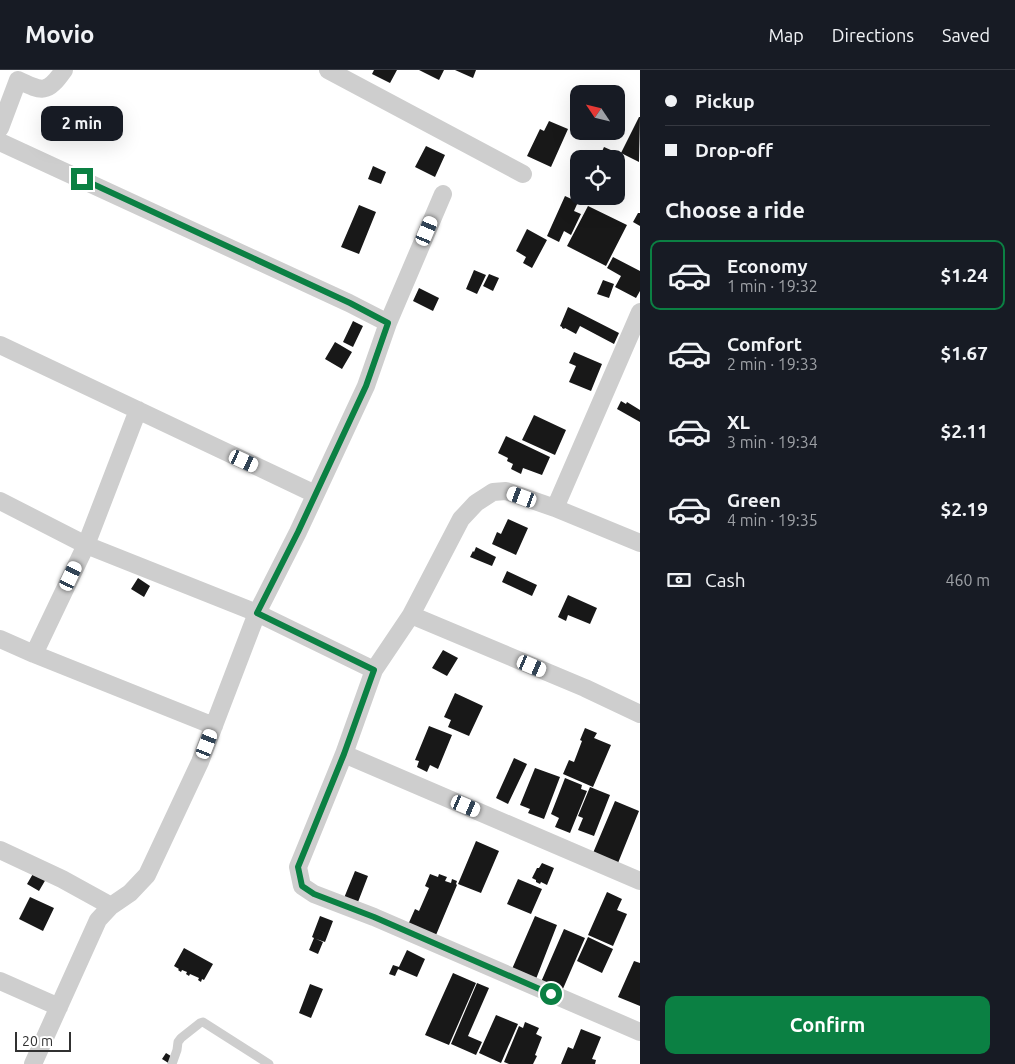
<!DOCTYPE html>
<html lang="en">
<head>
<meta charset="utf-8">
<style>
  body { margin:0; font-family:Ubuntu,sans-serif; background:#242831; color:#f1f3f6; height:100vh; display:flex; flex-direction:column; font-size:19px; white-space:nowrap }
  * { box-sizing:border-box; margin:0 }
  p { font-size:16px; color:#9ea1a6 }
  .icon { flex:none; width:28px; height:28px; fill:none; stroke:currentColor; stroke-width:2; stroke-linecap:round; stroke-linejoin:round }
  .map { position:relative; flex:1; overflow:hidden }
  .side { display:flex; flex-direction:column; background:#171b24; width:375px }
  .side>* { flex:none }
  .guide { display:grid; align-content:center; height:110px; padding:0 25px; background:#171b24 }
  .needle { width:32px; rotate:305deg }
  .buttons { position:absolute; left:570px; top:15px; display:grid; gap:10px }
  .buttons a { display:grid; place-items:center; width:55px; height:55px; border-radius:10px; background:#171b24; box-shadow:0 5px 20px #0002; font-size:25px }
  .scale { position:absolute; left:15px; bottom:12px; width:56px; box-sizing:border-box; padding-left:5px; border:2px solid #313131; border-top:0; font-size:14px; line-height:18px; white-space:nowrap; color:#313131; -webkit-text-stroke:4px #fff; paint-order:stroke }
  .end { position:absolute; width:22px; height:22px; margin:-11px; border:6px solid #0b8043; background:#fff; box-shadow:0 0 0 2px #fff }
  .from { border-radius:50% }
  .bubble { position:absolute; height:35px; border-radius:10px; background:#171b24; box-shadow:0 5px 20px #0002; font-size:16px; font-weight:700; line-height:35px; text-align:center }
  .car { position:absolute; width:15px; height:30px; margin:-15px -8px; border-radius:6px; box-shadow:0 0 4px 1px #0007; background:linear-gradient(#fff 24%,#345 0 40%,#fff 0 76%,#345 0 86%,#fff 0) }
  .guide b { display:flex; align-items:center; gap:18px; height:48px; font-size:19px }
  .guide b+b { border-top:1px solid #363941 }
  .guide i { width:12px; height:12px; background:#f1f3f6 }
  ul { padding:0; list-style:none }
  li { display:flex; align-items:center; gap:15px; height:70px; margin:0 10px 8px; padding:0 15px; border:2px solid transparent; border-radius:10px }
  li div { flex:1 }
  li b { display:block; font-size:19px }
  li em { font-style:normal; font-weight:700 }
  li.selected { border-color:#0b8043 }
  li>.icon { width:45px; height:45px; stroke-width:1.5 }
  h2 { padding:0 25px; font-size:22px; line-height:60px }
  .pay { display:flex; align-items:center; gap:12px; height:55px; padding:0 25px; font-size:19px }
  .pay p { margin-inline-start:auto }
  .button { display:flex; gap:10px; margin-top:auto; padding:10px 25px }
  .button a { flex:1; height:58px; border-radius:10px; background:#0b8043; color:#fff; font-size:20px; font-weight:700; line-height:58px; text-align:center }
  header { display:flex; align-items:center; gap:30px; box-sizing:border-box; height:70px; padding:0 25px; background:#171b24; border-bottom:1px solid #363941 }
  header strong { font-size:24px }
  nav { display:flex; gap:28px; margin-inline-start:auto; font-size:18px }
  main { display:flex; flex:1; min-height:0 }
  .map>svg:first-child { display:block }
  .building { fill:#181818 }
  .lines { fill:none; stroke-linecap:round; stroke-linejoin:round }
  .lane { stroke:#cecece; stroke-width:9 }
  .street { stroke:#cecece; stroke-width:18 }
  .route { stroke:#0b8043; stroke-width:6 }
</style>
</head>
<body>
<header>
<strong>Movio</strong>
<nav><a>Map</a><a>Directions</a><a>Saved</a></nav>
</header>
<main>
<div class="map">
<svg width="640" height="994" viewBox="0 0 640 994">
  <rect width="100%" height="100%" fill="#fff"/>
  <path class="building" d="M374,0H397L390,13L372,4Z
    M419,0H444L439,10Z
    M455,0H476L473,8Z
    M639,47H640L639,92L621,83Z
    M549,51L568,59L551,97L527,86L540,59L544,61Z
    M426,76L445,85L435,107L415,97Z
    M604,77L622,85L616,99V89L599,88Z
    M373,96L386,102L381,114L368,109Z
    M565,126L578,132L574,141L581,144L571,165L564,161L559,172L547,166Z
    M359,135L376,142L359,184L341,177Z
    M588,136L627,155L606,196L567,176Z
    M638,143H640V156L633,152Z
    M527,159L547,170L532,198L523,193L526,187L516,181Z
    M613,187L640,201V221L636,228L615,217L621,206L607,198Z
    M474,200L486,205L477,224L466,219Z
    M489,204L499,208L493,221L483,216Z
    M603,210L614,214L609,228L597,224Z
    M419,218L439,228L433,241L413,231Z
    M568,237L619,263L614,274L580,256L576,264L565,258L564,259L562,258V257L560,256Z
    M353,251L363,256L353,277L343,272Z
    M335,272L352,282L342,299L325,289Z
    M574,282L602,294L591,321L569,312L576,296L569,293Z
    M621,331L626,334L627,332L640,340V352L617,339Z
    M534,345L566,360L555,385L522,370Z
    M506,366L550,387L542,405L523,398L521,404L511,399L513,394L507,391L508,388L498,383Z
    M508,449L528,458L516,485L492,474L497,462L501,464Z
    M476,477L496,487L492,496L470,487L473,481L474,482Z
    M507,501L537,515L532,526L502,512Z
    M138,508L150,516L144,527L131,519Z
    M568,525L597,538L590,554L568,545L566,551L558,547Z
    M443,580L458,588L447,606L432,598Z
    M455,623L483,636L469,666L448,657L451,650L444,647Z
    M429,656L452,665L438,699L430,695L427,702L417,697L419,691L415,690Z
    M585,658L597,663L594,668L611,675L593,717L563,704L569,690L574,692L582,671L580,670Z
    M514,688L527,694L508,734L496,728Z
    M535,698L560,707L544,749L528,743L530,739L520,735Z
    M565,708L582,715L581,719L587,721L570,763L555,757L559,748L551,744Z
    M590,717L610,725L594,766L578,760L583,748L578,746Z
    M615,731L639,741L618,793L593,783Z
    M476,771L499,781L481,823L458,814Z
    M542,793L554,798L547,815L541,812L540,814L536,812V810L532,808L537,798H539Z
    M355,801L368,806L358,832L344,828Z
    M34,802L46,809L39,821L27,814Z
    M430,804L438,807L439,804L447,807L445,811L451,813L452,809L457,811L456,814L457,815L436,865L407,857L415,839L419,841L429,818L425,816Z
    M518,809L542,819L531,844L507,834Z
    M607,822L622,829L617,840L627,844L613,876L588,865Z
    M30,827L54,838L43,861L19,849Z
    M320,846L333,851L325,872L316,869L323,872L318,884L309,880L314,868L312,867Z
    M535,846L557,855L536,909L512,899Z
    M564,859L585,868L562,921L541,912Z
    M588,867L613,879L602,903L577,891Z
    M184,878L213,894L204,910L202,909L201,912L198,910L199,908L190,904L189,906L186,904L187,902L182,900L181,902L178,900L179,899L174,896Z
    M407,880L425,889L417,907L398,899Z
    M634,891L640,893V936L618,927Z
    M393,895L399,897L395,906L389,904Z
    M453,903L476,913L449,975L425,965Z
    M477,913L489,918L468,966L482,972L476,985L451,974Z
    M310,914L323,919L311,948L299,943Z
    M496,945L518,954L501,993L479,983Z
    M525,952L539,958L536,964L542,967L535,985L537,986L533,994H509L504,992L519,956L523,958Z
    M581,959L601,967L592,989L596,990L595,994H561L568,977L573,979Z
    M166,983L174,988L170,994L162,989Z"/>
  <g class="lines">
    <path class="lane" d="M172,994L177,980L178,972L181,968L200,953L203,952L269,994"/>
    <path class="street" d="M328,0L523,104
      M0,58L18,10C43,22 47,24 64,0
      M0,72L349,233L388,253L366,316L298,462L257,543L200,692L147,805L130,823L111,836L98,850L33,994
      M388,253L443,124
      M0,275L315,424
      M0,431L86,475L257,543L374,600
      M555,438L640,242
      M411,545L461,449L476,433L493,422L506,421L555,438L640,473
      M0,569L34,584L86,475L138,340
      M34,584L214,656
      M640,644L585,618L411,545L374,600L344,684L640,811
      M344,684L298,797L302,816L314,824L374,847L640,962
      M0,780L62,809L111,836
      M0,911L59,937"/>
  </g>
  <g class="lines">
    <path class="route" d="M82,109L350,233L388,253L366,316L298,462L257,543L374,600L344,684L298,797L302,816L314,824L374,847L551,924"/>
  </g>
</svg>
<div class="buttons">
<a><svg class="needle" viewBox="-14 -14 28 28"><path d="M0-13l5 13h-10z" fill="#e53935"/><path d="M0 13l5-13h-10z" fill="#9ea1a6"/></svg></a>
<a><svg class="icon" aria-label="locate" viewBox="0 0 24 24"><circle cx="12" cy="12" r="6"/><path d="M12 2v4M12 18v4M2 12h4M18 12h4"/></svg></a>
</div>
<div class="scale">20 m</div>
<i class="end from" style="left:551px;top:924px"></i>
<i class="end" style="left:82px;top:109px"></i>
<div class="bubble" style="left:41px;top:36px;width:82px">2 min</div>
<i class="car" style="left:427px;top:161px;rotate:23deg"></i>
<i class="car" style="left:244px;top:391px;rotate:115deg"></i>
<i class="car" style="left:522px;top:427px;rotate:290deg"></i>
<i class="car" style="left:71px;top:506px;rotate:25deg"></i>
<i class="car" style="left:532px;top:596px;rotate:113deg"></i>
<i class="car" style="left:207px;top:674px;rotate:21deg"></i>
<i class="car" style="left:466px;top:736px;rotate:113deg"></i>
</div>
<section class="side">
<div class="guide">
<b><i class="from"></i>Pickup</b>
<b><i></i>Drop-off</b>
</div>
<h2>Choose a ride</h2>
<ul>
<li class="selected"><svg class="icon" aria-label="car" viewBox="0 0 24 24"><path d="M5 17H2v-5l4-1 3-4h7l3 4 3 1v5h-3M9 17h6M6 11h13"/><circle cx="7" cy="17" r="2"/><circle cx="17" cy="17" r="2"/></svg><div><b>Economy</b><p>1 min · 19:32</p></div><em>$1.24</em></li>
<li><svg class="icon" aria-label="car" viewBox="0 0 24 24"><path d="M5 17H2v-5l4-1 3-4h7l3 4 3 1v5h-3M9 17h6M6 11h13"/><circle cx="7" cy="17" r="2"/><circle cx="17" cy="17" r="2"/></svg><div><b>Comfort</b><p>2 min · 19:33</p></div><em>$1.67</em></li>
<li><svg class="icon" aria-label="car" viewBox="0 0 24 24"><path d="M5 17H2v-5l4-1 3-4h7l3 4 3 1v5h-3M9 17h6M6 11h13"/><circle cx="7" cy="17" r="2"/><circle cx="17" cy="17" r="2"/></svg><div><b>XL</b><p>3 min · 19:34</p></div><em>$2.11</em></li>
<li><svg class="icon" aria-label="car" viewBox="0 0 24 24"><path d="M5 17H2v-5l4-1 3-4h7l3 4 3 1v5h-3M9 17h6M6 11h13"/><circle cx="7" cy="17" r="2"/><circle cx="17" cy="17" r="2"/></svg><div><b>Green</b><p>4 min · 19:35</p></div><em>$2.19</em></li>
</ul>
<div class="pay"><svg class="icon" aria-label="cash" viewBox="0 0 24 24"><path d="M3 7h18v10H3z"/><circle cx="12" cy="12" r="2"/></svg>Cash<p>460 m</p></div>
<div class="button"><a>Confirm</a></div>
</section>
</main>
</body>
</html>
